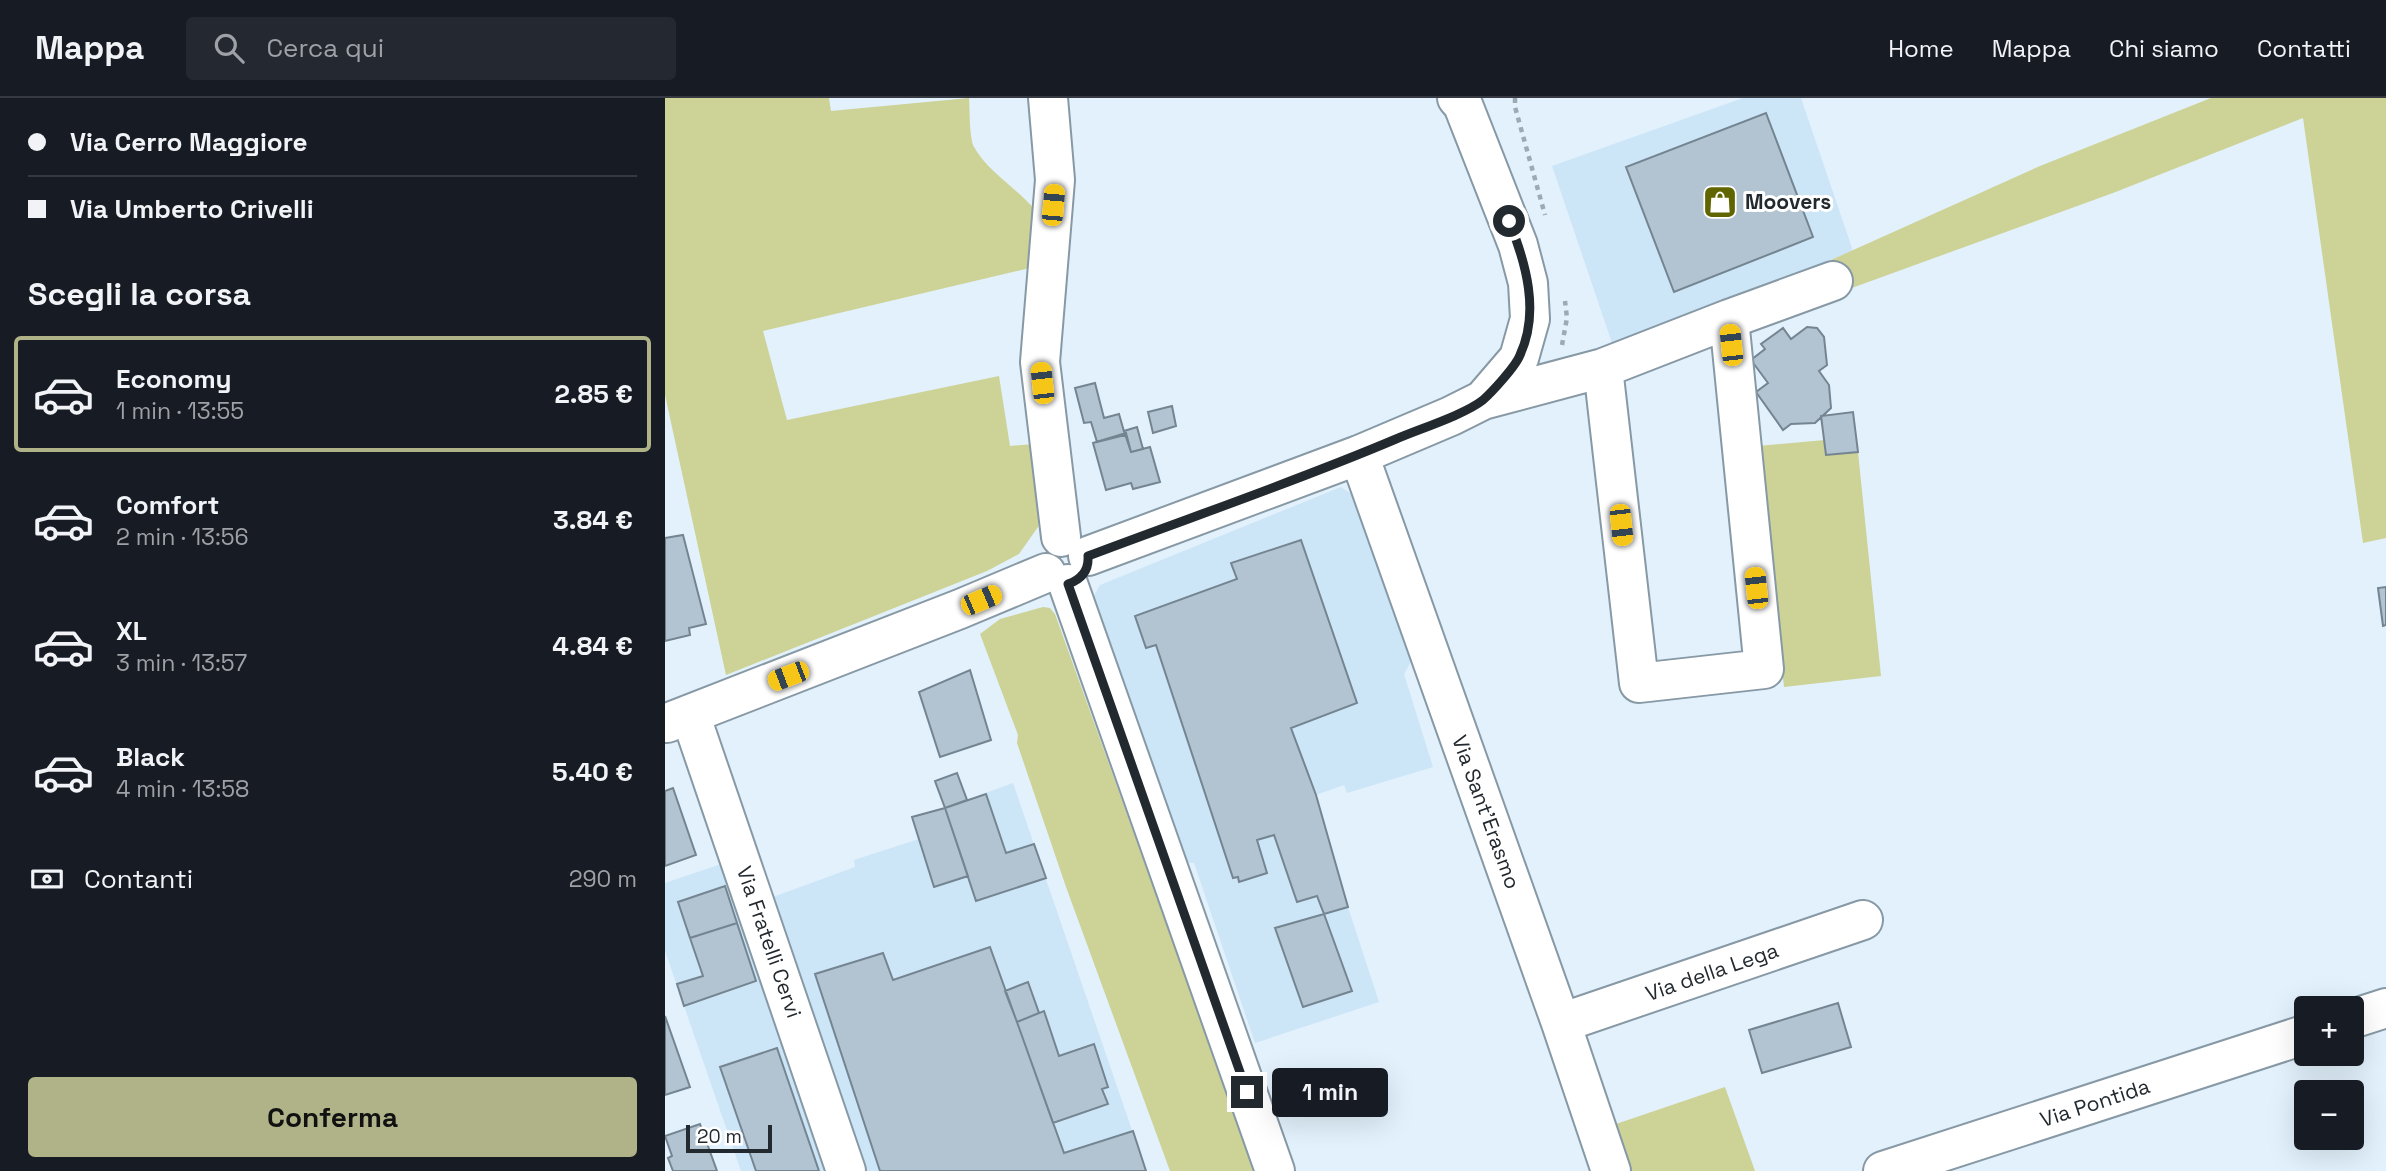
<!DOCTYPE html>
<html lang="it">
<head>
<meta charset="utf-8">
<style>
  body { margin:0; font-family:"Space Grotesk",sans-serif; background:#242831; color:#f1f3f6; height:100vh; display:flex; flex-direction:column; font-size:26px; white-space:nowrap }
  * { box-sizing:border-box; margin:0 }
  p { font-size:23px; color:#9ea1a6 }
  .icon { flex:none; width:38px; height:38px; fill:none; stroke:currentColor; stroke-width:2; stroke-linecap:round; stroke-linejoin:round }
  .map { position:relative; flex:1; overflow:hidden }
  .side { display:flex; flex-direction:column; background:#171b24; width:665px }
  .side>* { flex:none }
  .hud { display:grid; align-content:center; height:154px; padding:0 28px; background:#171b24 }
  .controls { position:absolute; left:1629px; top:898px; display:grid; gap:14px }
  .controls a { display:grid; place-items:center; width:70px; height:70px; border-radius:7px; background:#171b24; box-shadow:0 7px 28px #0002; font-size:35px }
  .scale { position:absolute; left:21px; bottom:18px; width:86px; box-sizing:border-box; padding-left:7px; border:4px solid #232a2f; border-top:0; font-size:19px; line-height:24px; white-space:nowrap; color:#232a2f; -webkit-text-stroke:5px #fff; paint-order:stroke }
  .end { position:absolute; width:32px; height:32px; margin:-16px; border:9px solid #232a2f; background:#fff; box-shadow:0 0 0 4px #fff }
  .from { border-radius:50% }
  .bubble { position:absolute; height:49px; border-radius:7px; background:#171b24; box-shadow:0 7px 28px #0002; font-size:23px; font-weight:600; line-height:49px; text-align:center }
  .car { position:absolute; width:21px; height:42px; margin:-21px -10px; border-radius:9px; box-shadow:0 0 5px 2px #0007; background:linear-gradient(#f5c518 24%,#345 0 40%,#f5c518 0 76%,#345 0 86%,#f5c518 0) }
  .hud b { display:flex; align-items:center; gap:24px; height:66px; font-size:26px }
  .hud b+b { border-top:2px solid #363941 }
  .hud i { width:18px; height:18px; background:#f1f3f6 }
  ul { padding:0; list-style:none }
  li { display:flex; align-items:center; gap:21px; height:116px; margin:0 14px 10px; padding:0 14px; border:4px solid transparent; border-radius:7px }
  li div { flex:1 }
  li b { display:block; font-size:26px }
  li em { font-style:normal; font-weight:600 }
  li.current { border-color:#b0b387 }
  li>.icon { width:63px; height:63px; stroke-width:1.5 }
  h2 { padding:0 28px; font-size:32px; line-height:84px }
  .pay { display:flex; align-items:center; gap:18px; height:77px; padding:0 28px; font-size:26px }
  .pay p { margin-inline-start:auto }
  .primary-button { display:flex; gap:14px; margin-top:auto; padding:14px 28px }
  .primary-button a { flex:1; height:80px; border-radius:7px; background:#b0b387; color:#111; font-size:28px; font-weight:600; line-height:80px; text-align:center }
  header { display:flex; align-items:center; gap:42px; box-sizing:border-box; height:98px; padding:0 35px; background:#171b24; border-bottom:2px solid #363941 }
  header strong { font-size:33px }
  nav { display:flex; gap:38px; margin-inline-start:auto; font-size:24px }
  .search { width:490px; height:63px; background:#242831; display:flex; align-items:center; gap:18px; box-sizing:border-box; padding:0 24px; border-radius:7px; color:#9ea1a6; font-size:26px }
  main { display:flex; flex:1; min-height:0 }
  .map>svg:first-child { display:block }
  .built { fill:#cce6f8 }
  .green { fill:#cdd296 }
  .building { fill:#b2c4d1; stroke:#748591; stroke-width:2 }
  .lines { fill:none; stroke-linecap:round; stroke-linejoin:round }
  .minor-casing { stroke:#8799a5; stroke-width:42 }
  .path { stroke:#9eaab3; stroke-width:4.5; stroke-dasharray:5 5; stroke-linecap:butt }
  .minor { stroke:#fff; stroke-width:38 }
  .route { stroke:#232a2f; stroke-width:9 }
  .labels { text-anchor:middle; stroke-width:6; stroke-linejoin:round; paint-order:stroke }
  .poi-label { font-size:21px; font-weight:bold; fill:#232a2f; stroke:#fff; text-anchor:start }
  .street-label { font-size:21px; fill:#232a2f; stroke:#fff }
</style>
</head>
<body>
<header>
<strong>Mappa</strong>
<div class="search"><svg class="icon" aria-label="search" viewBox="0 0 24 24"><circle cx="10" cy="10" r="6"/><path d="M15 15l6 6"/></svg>Cerca qui</div>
<nav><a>Home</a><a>Mappa</a><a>Chi siamo</a><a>Contatti</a></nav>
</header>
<main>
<section class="side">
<div class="hud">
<b><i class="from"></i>Via Cerro Maggiore</b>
<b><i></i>Via Umberto Crivelli</b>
</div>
<h2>Scegli la corsa</h2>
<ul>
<li class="current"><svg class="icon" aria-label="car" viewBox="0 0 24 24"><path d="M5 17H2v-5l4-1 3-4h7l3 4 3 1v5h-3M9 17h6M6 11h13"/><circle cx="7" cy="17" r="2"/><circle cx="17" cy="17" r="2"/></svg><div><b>Economy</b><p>1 min · 13:55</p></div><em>2.85 €</em></li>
<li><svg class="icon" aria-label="car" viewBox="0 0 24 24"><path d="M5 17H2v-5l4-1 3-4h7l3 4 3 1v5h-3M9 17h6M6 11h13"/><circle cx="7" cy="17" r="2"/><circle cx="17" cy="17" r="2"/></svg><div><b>Comfort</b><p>2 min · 13:56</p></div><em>3.84 €</em></li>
<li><svg class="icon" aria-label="car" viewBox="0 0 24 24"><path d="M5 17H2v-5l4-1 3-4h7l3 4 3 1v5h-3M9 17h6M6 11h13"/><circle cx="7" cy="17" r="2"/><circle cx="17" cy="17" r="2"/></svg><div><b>XL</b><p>3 min · 13:57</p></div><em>4.84 €</em></li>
<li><svg class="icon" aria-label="car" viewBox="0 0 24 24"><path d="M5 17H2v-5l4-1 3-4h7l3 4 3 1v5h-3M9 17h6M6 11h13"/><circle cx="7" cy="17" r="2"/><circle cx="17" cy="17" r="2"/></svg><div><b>Black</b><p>4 min · 13:58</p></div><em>5.40 €</em></li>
</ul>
<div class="pay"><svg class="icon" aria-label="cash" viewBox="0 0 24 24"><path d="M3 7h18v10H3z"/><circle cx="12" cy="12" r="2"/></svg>Contanti<p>290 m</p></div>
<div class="primary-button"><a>Conferma</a></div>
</section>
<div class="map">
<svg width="1721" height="1073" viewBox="0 0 1721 1073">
  <rect width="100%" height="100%" fill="#e2f1fc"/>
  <path class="built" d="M1078,0H1136L1188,153L948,248L887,68Z
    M676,389L693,400L748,560L739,576L768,669L682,695L679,687L651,697L683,809L714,904L590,945L529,765L515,764L427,501L435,487Z
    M348,685L481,1073H199L108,799L190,769L189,762L254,741L247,719L280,710Z
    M59,765L162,1073H76L0,853V785Z"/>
  <path class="green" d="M0,0H164L166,13L304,0C305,12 304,39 309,49C323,74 352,90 370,112L365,170L98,233L122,322L334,278L345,348L369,346L377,407L373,429L354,456L322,473L61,577L0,297Z
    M1546,0H1721V440L1698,445L1638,20L1448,95L1173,195L1166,162L1375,68Z
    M1160,342L1162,357L1193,354L1216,578L1119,589L1093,348Z
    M378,509L385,510L390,516L549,958L588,1073H505L401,789L352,645L353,637L315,536L335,521Z
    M1060,989L1090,1073H964L948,1027Z"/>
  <path class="building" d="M1101,15L1148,139L1009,194L961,69Z
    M1142,229L1152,230L1159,239L1162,267L1154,273L1164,287L1166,310L1150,325L1126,326L1118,332L1091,294L1103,285L1086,262L1100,251L1096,246L1118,230L1126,241Z
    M430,285L439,320L454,316L460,337L432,344L426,324L419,325L410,290Z
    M507,308L511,328L488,335L483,314Z
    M1188,314L1193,354L1161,357L1156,318Z
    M472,329L478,351L466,354L459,333Z
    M461,335L466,354L485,349L495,384L468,391L466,385L441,392L428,345Z
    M18,437L41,526L24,530L25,537L0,543V440Z
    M636,442L692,605L626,630L651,697L683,809L659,816L652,798L632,804L609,737L592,742L602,775L574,784L573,779L568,780L491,547L481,550L470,518L572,481L566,465Z
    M1721,489V527L1718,528L1713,490Z
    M305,572L326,642L275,659L254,594Z
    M292,675L302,702L280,710L270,683Z
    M8,690L31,757L0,768V693Z
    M321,696L341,755L369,746L381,780L311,803L280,710Z
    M280,710L303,778L269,789L247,719Z
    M60,788L72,825L25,840L13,804Z
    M659,816L687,893L638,909L610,830Z
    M72,825L91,883L19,908L12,886L38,878L25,840Z
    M325,849L399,1055L468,1033L481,1073H215L150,876L218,855L228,882Z
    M363,884L374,915L352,924L340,893Z
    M1173,905L1186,949L1097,975L1084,932Z
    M379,913L394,958L429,946L443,989L437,991L443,1006L388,1025L352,924Z
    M0,918L25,989L0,997Z
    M112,950L154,1073H91L55,969Z
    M35,1026L52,1073H8L3,1060L7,1058L0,1038Z"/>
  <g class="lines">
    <g class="minor-casing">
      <path id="minor" d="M383,0L390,82L375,264L396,439
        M1064,221L1168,183
        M818,302L938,270L1064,221L1099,571L974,585L938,270
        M694,357L896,925L946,1073
        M423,458L694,357L786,318L818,302L854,260L865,221L863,185L853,147L798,7L792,0
        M403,486L610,1073
        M25,616L181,1073
        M2,625L295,511L381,475
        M1687,921L1721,910
        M896,925L1198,822
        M1218,1073L1642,936"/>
    </g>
    <path class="path" d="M850,0V9L880,117
      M897,247L902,220L900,203"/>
    <use href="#minor" class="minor"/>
  </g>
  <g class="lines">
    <path class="route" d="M582,994L403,486C417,481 424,472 423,458C526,419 630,384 731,341C754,331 799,317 818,302C827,294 851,268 855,257C875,214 861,165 844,123"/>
  </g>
  <defs>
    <g id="shop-square" transform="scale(1.75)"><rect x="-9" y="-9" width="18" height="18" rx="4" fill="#616500" stroke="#fff"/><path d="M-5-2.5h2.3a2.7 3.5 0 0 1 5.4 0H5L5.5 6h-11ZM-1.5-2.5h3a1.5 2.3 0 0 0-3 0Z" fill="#fff"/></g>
  </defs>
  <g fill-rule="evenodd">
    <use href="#shop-square" x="1055" y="104"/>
  </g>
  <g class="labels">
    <g class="poi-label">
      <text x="1080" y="111">Moovers</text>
    </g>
    <g class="street-label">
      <text transform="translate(821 714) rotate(70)" y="7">Via Sant'Erasmo</text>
      <text transform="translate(104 844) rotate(71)" y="7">Via Fratelli Cervi</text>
      <text transform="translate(1047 874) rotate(-19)" y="7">Via della Lega</text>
      <text transform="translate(1430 1005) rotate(-18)" y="7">Via Pontida</text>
    </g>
  </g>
</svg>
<div class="controls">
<a>+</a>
<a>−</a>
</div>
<div class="scale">20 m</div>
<i class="end from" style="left:844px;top:123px"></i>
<i class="end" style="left:582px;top:994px"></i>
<div class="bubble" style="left:607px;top:970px;width:116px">1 min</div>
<i class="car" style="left:388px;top:107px;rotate:5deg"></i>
<i class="car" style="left:1066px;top:247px;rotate:354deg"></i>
<i class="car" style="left:377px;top:285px;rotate:354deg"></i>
<i class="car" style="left:956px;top:427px;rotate:174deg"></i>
<i class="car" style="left:1091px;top:490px;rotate:354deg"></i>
<i class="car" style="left:316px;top:502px;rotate:67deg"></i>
<i class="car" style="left:123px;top:578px;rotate:249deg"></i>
</div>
</main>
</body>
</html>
